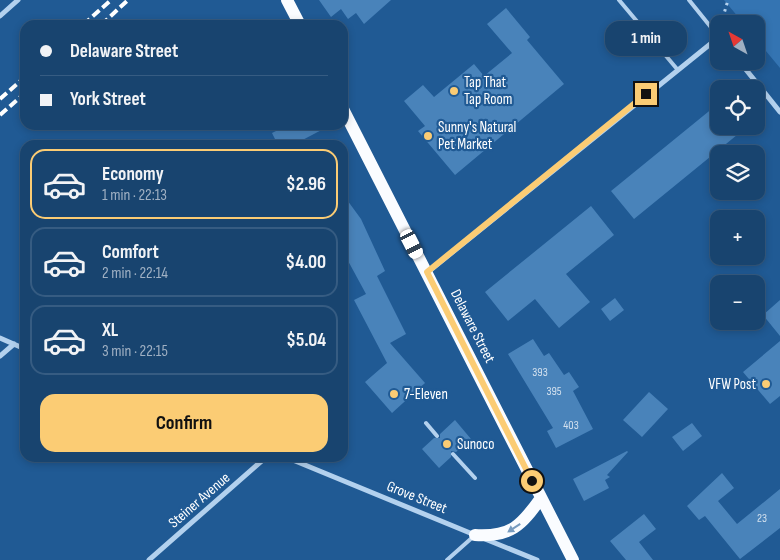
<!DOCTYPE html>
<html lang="en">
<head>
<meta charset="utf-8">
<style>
  body { margin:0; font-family:"Sofia Sans Condensed",sans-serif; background:#254e77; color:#f1f3f6; height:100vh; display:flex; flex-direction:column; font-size:19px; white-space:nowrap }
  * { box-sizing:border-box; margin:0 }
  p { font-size:16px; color:#9fb0c3 }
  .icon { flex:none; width:28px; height:28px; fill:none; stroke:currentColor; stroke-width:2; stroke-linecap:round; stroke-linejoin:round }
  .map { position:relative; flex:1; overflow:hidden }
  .side { position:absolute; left:20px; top:140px; width:328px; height:322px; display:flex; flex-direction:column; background:#18446f; border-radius:15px; box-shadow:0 2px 8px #0003,0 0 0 1px #365c82 }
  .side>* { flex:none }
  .top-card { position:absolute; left:20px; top:20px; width:328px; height:110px; border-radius:15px; box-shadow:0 2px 8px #0003,0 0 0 1px #365c82; display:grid; align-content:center; height:110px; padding:0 20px; background:#18446f }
  .needle { width:32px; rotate:320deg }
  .fabs { position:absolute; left:710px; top:15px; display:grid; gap:10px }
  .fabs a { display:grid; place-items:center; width:55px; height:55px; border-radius:10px; background:#18446f; box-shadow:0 2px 8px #0003,0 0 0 1px #365c82; font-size:25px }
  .end { position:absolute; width:22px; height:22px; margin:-11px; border:6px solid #fbcc74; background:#111; box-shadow:0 0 0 2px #111 }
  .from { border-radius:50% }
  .bubble { position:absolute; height:35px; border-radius:15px; background:#18446f; box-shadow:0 2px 8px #0003,0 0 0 1px #365c82; font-size:16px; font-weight:700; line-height:35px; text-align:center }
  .car { position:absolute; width:15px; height:30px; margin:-15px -8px; border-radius:6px; box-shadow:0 0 4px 1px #0007; background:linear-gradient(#fff 24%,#345 0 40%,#fff 0 76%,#345 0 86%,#fff 0) }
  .top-card b { display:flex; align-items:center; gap:18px; height:48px; font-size:19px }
  .top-card b+b { border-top:1px solid #365c82 }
  .top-card i { width:12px; height:12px; background:#f1f3f6 }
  ul { padding:9px 0 0; list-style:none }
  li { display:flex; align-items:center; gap:15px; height:70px; margin:0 10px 8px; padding:0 10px; border:2px solid #365c82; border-radius:15px }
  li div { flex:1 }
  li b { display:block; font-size:19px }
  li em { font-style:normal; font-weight:700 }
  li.selected { border-color:#fbcc74 }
  li>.icon { width:45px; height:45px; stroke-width:1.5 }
  .primary-button { display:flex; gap:10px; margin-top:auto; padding:10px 20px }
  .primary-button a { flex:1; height:58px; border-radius:15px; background:#fbcc74; color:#111; font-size:20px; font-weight:700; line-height:58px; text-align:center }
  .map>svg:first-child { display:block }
  .green { fill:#3474b2 }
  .building { fill:#4983ba }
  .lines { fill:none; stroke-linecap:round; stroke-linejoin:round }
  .path { stroke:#b3d1ee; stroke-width:3; stroke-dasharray:2.5 4; stroke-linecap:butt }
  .lane { stroke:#b3d1ee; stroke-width:4 }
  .street { stroke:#b3d1ee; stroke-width:5 }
  .primary { stroke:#fafcff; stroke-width:12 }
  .rail { stroke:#fff; stroke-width:4; stroke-dasharray:9 4; stroke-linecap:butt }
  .oneway { fill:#779bbf }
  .route { stroke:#fbcc74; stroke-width:6 }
  .poi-dot { fill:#fbcc74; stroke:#205a94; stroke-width:2 }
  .labels { text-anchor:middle; stroke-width:4.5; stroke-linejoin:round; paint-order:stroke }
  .number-label { font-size:12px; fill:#d2e0ee }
  .poi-label { font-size:15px; fill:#fff; stroke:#205a94; text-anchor:start }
  .street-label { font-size:15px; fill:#fff; stroke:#205a94 }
</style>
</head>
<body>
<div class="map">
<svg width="780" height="560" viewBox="0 0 780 560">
  <rect width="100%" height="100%" fill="#205a94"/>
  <path class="green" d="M724,0H780V68L756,39V24H744Z"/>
  <path class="building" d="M319,0H391L364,24L356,13L348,19L341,9L331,17Z
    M506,8L530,37L527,40L564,84L455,175L418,131L425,126L404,101L423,85L434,97L474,64L484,76L512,53L487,24Z
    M719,103V126H748L634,219L611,191Z
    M288,125H331L293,145H278L272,133Z
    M342,193L361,219L385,271L377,276L406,334L390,343L425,383L392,413L365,382L387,363L354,300L366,294L347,259L342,261Z
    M591,206L614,235L566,274L590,302L559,328L535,299L508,321L485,292Z
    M615,298L624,310L610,321L601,309Z
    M780,300V336L763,315Z
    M533,339L544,356L549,353L564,375L569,372L579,387L573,391L593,429L556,448L547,431L553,428L508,354Z
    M780,341V396L770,404L743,372Z
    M649,392L668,409L642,437L623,420Z
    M455,420L471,439L456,452L451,451V457L439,468L422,449L434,438H440V434Z
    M692,423L702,436L683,451L672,437Z
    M627,451L628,452L607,475L610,477L605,480L609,488L584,501L573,479Z
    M722,473L734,488L718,501L737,524L780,489V528L740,559L705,516L699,520L687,506Z
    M644,514L656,529L639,542L653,560H626L610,541Z"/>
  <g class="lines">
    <path class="path" d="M721,24L728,0"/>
    <path class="lane" d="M619,0L677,69
      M689,0L718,36
      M426,423L437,436
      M453,454L475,478
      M447,560L474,536"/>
    <path class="street" d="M0,16L18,0
      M739,61L780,112
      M428,272L719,37
      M0,338L25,349
      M0,356L14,344
      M288,458L475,535
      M485,539L537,560
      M149,560L265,458"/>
    <path class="primary" d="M287,0L300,25
      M342,107L573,560
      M475,535C511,537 521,526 541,498"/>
    <path class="rail" d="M83,25L111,0
      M101,25L128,0
      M0,99L25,77
      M0,115L25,93"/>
  </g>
  <defs><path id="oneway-solid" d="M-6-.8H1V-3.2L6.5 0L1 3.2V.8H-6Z" transform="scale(1.25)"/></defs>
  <use class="oneway" href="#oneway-solid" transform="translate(514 528) rotate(147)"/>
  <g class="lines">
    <path class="route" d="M532,481L427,272L646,94"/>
  </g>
  <g class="poi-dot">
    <circle cx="454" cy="91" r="5"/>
    <circle cx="428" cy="136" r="5"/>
    <circle cx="766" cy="384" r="5"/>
    <circle cx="394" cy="394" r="5"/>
    <circle cx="447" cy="444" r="5"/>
  </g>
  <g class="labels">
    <g class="number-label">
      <text x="540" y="376">393</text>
      <text x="554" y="395">395</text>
      <text x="571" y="429">403</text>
      <text x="762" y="522">23</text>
    </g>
    <g class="poi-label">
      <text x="464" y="87">Tap That<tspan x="464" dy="17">Tap Room</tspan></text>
      <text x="438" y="132">Sunny's Natural<tspan x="438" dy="17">Pet Market</tspan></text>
      <text x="756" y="389" text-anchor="end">VFW Post</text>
      <text x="404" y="399">7-Eleven</text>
      <text x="457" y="449">Sunoco</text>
    </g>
    <g class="street-label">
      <text transform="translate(473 326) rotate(63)" y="5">Delaware Street</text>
      <text transform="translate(417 497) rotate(22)" y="5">Grove Street</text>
      <text transform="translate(199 500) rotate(-41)" y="5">Steiner Avenue</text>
    </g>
  </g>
</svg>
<div class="fabs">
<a><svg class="needle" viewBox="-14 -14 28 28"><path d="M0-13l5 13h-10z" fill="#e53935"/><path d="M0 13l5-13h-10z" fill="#9fb0c3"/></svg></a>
<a><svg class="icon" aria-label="locate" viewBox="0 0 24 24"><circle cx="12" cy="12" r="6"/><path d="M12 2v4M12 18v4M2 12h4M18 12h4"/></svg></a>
<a><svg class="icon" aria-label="layers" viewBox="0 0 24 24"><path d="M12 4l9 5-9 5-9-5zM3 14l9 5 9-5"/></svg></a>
<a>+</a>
<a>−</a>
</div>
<i class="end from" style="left:532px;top:481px"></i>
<i class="end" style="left:646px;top:94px"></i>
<div class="bubble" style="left:605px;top:21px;width:82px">1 min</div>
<i class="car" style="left:412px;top:244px;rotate:153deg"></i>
<div class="top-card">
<b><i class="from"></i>Delaware Street</b>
<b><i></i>York Street</b>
</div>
<section class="side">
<ul>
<li class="selected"><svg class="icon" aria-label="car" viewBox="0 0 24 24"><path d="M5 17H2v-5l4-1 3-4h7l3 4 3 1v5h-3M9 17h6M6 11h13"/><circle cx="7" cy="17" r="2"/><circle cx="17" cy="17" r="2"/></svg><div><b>Economy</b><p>1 min · 22:13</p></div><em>$2.96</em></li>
<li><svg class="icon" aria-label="car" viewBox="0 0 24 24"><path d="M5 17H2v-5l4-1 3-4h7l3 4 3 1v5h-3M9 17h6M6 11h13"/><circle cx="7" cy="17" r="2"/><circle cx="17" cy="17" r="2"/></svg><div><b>Comfort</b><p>2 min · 22:14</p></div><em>$4.00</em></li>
<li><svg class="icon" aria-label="car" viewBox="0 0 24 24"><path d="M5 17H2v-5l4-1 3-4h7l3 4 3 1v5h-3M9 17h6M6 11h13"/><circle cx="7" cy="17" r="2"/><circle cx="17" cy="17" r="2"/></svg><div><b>XL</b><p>3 min · 22:15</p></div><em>$5.04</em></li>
</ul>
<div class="primary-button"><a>Confirm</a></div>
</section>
</div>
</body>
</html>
